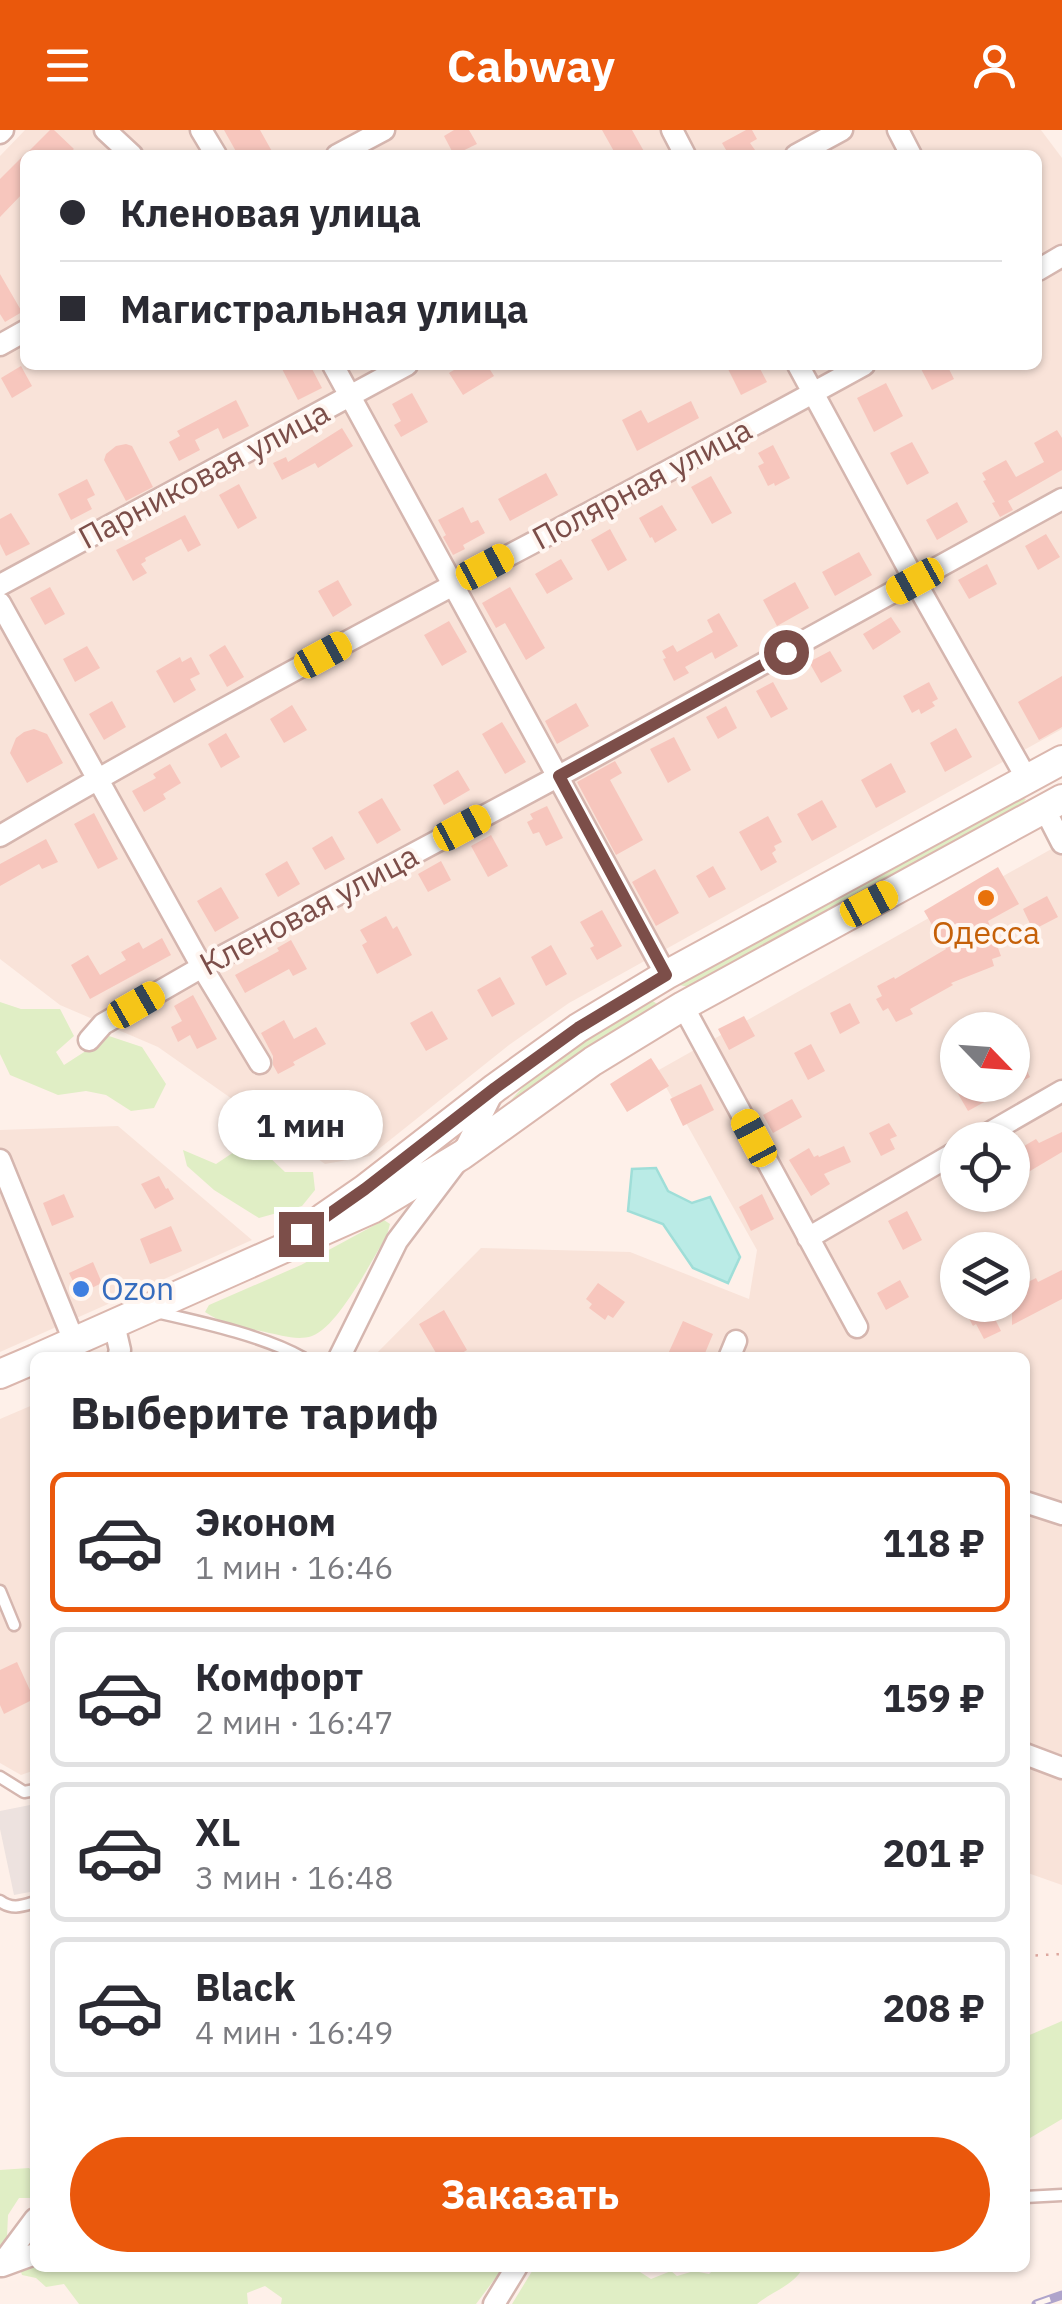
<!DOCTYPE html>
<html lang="ru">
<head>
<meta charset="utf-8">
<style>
  body { margin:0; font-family:"IBM Plex Sans",sans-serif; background:#f2f2f3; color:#2b2b33; height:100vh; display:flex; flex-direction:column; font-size:38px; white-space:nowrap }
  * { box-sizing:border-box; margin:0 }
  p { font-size:32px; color:#7c7c81 }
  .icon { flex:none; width:55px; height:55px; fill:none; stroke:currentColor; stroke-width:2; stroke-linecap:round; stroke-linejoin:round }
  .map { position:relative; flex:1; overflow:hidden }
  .side { position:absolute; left:30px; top:1222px; width:1000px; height:920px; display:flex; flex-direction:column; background:#fff; border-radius:15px; box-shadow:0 2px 8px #0004 }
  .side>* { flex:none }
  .guide { position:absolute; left:20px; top:20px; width:1022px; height:220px; border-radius:15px; box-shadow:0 2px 8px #0004; display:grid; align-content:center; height:220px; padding:0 40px; background:#fff }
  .needle { width:65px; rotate:115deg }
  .controls { position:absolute; left:940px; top:882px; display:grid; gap:20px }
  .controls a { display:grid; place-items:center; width:90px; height:90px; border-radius:50%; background:#fff; box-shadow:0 2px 8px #0004; font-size:50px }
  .end { position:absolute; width:45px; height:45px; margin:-22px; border:12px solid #7c4e49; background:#fff; box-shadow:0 0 0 5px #fff }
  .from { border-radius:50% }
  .bubble { position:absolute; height:70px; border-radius:35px; background:#fff; box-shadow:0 2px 8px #0004; font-size:32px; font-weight:800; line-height:70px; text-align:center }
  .car { position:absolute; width:30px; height:60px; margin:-30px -15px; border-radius:12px; box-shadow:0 0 8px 2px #0007; background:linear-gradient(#f5c518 24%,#345 0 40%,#f5c518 0 76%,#345 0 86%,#f5c518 0) }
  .guide b { display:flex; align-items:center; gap:35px; height:95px; font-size:38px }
  .guide b+b { border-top:2px solid #e1e1e2 }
  .guide i { width:25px; height:25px; background:#2b2b33 }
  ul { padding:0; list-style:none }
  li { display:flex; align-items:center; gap:30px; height:140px; margin:0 20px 15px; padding:0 20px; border:5px solid #e1e1e2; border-radius:15px }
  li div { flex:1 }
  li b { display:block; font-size:38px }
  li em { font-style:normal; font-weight:800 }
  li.on { border-color:#ea580c }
  li>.icon { width:90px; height:90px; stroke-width:1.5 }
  h2 { padding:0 40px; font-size:45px; line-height:120px }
  .cta { display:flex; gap:20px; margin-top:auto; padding:20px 40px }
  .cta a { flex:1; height:115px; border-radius:60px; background:#ea580c; color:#fff; font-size:40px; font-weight:800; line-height:115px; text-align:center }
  header { display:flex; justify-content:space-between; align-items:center; height:130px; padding:0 40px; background:#ea580c; color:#fff; font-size:45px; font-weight:800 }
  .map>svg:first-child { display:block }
  .residential { fill:#f9e3d9; fill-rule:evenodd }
  .industrial { fill:#ede2df }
  .green { fill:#e0eec5 }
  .water { fill:#baebe6; stroke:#9fded8; stroke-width:2.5 }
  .building { fill:#f7c6bd }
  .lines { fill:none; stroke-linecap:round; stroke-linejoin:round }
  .service-casing { stroke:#d5b6af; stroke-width:15 }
  .minor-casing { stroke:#d5b6af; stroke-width:25 }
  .secondary-casing { stroke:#dbb7ae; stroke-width:32 }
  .path { stroke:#dda89f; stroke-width:2.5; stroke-dasharray:2.5 8; stroke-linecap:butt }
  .service { stroke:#fff; stroke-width:10 }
  .minor { stroke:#fff; stroke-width:20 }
  .secondary { stroke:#fff; stroke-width:28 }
  .rail-casing { stroke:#afa4cb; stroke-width:9 }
  .rail { stroke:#fff6f1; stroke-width:5; stroke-dasharray:15; stroke-linecap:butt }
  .route { stroke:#7c4e49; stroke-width:12 }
  .food-dot { fill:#e8710a; stroke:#fff6f1; stroke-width:4 }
  .shop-dot { fill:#3f7fe0; stroke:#fff6f1; stroke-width:4 }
  .labels { text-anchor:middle; stroke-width:8; stroke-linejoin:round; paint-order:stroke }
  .street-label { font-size:32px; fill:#7c4e49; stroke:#fff6f1 }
  .food-label { font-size:32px; fill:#c56008; stroke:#fff6f1 }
  .shop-label { font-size:32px; fill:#366cbe; stroke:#fff6f1; text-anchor:start }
</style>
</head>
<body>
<header><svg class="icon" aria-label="menu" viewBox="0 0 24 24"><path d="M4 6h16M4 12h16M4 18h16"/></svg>Cabway<svg class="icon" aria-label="person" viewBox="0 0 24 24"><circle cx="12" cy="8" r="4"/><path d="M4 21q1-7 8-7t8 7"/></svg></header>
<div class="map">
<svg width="1062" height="2174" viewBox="0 0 1062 2174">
  <rect width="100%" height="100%" fill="#fef0e9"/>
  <path class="residential" d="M25,0H1041L1062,28V599L569,873L509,915L370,1026L325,1034L158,917L60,875L0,829V26ZM25,25H1038V235H25Z
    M1062,713V1755L1025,1742V1228H372L481,1118L630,1122L749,1169L757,1120L657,941ZM958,900H1012V955H958ZM958,1010H1012V1065H958ZM958,1120H1012V1175H958Z
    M118,996L252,1110L0,1222V1000Z
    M35,1274V1640L21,1645L0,1633V1289Z"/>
  <path class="industrial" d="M35,1674V1761L14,1765L0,1699V1681Z"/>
  <path class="green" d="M1017,667L1026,669L1019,677L689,857L679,855L684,847Z
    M650,869L657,874L655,878L563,934L501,984C531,937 603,898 650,869Z
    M0,872L21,879H60L74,906L56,922L64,935L109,906L142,917L166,954L154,978L131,981L106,965L86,961L58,965L10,945L0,924Z
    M240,1018L265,1023L285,1042H313L315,1060L302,1076L259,1088L214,1060L187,1036L183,1020L216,1034Z
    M384,1090L390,1094L387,1105C372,1130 338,1197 312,1206C297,1211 280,1205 265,1202C245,1198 222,1194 205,1182L209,1175L301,1135Z
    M1062,1891V1989L1025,2011V1907Z
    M29,2038L35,2044V2068H19L8,2085L7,2107L16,2115L35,2106V2138H45L49,2141L54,2138H503L476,2174H281L282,2168L265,2156L247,2163L248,2174H79L64,2154L46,2157L36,2148L22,2145L17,2130L0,2129V2040Z
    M534,2138H636L640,2142L651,2149L671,2141L677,2146L694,2141L709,2144L715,2138H803C793,2156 774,2160 757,2174H512Z"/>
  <path class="water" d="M656,1038L668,1061L692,1073L710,1067L740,1127L728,1153L693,1138L663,1094L628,1081L632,1039Z"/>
  <path class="building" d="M50,0H54L74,19L67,25H25Z
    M224,0H260L274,25H238Z
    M454,0H469L477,14L454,25L444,6Z
    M602,0H632L646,25H616Z
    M746,0H752L757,9L750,13L755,20L746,25H729L722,13Z
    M25,24V61L0,87V49Z
    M0,144L22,182L5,192L0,184Z
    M280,235H310L322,258L298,270Z
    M462,235H487L494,246L463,265L449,243Z
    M726,235H758L767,252L741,265Z
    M919,235H947L954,249L932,260Z
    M21,236L32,256L12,268L1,248Z
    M886,253L903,286L874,302L857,268Z
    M412,263L428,292L401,307L394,295L401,291L392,274Z
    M236,270L249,296L223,309L218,298L195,310L200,320L179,331L169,312L180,306L177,301Z
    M691,271L699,288L637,321L622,290L641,280L648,293Z
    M342,298L353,316L318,338L315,333L282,350L273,333L286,327L288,332Z
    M1057,300L1062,308V340L1008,371L1013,380L1000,387L992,373L995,372L983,351L986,350L982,343L1006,330L1016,347L1044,332L1034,313Z
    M912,312L929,343L907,355L890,323Z
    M126,314L132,316L153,357L126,371L104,330L106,324L116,316Z
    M773,315L790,348L775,356L774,353L768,356L758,336L764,333L758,323Z
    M546,343L558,365L510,391L498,369Z
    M711,346L732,383L712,394L691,357Z
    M87,349L95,365L87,369L92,379L71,390L58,364Z
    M239,354L257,388L238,399L219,365Z
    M957,372L968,392L937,410L926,390Z
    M662,375L677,400L655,413L652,407L650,408L639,388Z
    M463,377L471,393L478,390L485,403L463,415L465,419L453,425L443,407L446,405L438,390Z
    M11,383L30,414L6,426L0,414V389Z
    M185,385L201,415L188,422L181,409L145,428L146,431L141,434L147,443L133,451L116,420Z
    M610,399L627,430L608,441L591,410Z
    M1046,404L1060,427L1038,440L1025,416Z
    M859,422L872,445L835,466L822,442Z
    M561,429L573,449L547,464L535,444Z
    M987,434L997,454L969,469L958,450Z
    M338,450L352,475L333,487L318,461Z
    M795,452L809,478L777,496L763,470Z
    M50,457L65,484L45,495L30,468Z
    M510,457L545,518L526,530L505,493L496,498L482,473Z
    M719,483L738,516L715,529L712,522L685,537L689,543L674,551L663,529L666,528L662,521L673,515L677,522L713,502L707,490Z
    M891,487L901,502L873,520L863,504Z
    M449,491L467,522L442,536L424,505Z
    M225,515L244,547L227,557L209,525Z
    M87,516L100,538L75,552L63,529Z
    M830,521L842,541L821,553L809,532Z
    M180,527L182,532L191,527L200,544L190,549L196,560L174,573L156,541Z
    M1062,546V597L1039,610L1018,572Z
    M773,552L788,579L771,588L756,561Z
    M929,552L938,569L932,572L935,576L921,584L919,579L912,583L903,566Z
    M112,571L126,597L104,610L89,584Z
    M576,573L589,596L557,614L545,591Z
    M292,575L307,600L284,613L270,589Z
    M726,576L737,598L718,609L706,587Z
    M502,592L526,632L505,644L482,604Z
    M956,598L972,627L945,642L930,613Z
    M34,599L47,604L63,633L27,653L10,623L16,608L24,602Z
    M226,603L240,627L221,638L208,614Z
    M674,607L691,640L668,653L650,619Z
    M615,631L622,643L610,650L643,710L616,725L577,652Z
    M891,633L906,662L876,678L861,650Z
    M170,634L181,653L163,664L166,669L144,682L132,661L156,648L153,644Z
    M458,640L470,660L444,675L433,655Z
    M382,668L401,700L377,714L358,682Z
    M822,670L837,697L812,711L797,684Z
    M547,676L563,708L546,716L539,702L533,704L527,692L533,689L530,684Z
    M94,683L118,729L98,739L74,694Z
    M768,686L782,712L774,716L776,720L772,723L777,732L761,741L739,702Z
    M491,705L508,736L488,747L471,716Z
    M332,706L345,729L325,740L312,718Z
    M46,709L58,732L42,739L39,734L0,756V734Z
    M287,731L300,754L278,767L265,744Z
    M441,731L451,750L428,762L418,744Z
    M713,736L726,759L709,768L696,746Z
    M998,737L1019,774L988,791L1001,826L992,829L994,836L951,853L953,855L910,879L913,884L896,892L888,878L883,881L876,869L882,866L877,856L894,847L895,849L946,819L924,781Z
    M655,739L679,783L656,796L632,752Z
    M221,757L239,788L215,802L197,771Z
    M1047,766L1058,787L1033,800L1023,779Z
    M602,780L622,816L597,830L590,818L594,816L580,792Z
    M386,786L393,799L397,796L412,825L377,844L362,815L367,812L360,800Z
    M162,808L171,825L90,869L71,835L88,825L100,845L126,830L121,822L139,812L143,819Z
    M291,810L307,839L293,846L289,839L245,863L235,845L279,821L277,818Z
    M551,815L567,844L546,856L531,827Z
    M500,847L515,874L492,887L477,860Z
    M193,865L217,909L197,919L190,905L178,912L171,897L182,891L174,876Z
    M850,873L860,893L840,904L830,883Z
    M432,881L448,909L426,921L410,893Z
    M744,886L755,906L729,920L718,899Z
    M284,890L294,909L316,897L326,914L293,932L295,935L278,944L273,935V926L261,903Z
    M1012,912L1030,947L968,981L953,955H1012Z
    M811,914L825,941L808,950L794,923Z
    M651,928L669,956L627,982L610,954Z
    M701,954L714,980L683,996L670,969Z
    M792,969L802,987L773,1003L763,985Z
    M889,993L897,1006L890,1009L895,1019L881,1026L869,1003Z
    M1062,1002V1022L1025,1044L1018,1031L1024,1027L1019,1019L1036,1009L1039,1013Z
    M844,1016L851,1032L824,1044L830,1054L811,1066L789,1030L809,1018L814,1027L818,1025L819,1027Z
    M159,1046L166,1059L168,1058L174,1069L155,1079L141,1054Z
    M64,1064L74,1087L52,1096L43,1073Z
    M762,1064L774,1089L751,1101L739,1077Z
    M907,1081L922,1110L903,1120L888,1091Z
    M171,1096L182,1121L150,1134L140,1109Z
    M93,1132L102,1153L79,1164L69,1143Z
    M1062,1140V1169L1012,1195V1160L1036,1148L1038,1152Z
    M900,1150L909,1167L886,1180L877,1163Z
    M598,1153L625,1172L613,1188L608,1185L605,1190L589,1178L592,1174L586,1169Z
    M983,1175H988L1001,1201L984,1209L976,1194L973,1196L966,1183Z
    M444,1180L467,1220L454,1228H439L419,1194Z
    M683,1191L713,1204L703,1228H677L668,1224Z
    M17,1532L34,1569L4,1584L0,1575V1540Z"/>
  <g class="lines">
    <g class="service-casing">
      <path id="service" d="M156,1182C200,1192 265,1206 303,1228
        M0,1461L14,1495
        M0,1647L24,1662L35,1660
        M0,1771C12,1780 22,1776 35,1772
        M1025,2067L1062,2065"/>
    </g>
    <g class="minor-casing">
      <path id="minor" d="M105,0L132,25
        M201,0L216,25
        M672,0L685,25
        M898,0L911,25
        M0,3L3,0
        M337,25L384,0
        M796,25L842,0
        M1038,140L1062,126
        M0,215L25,201
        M333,235L666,845
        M798,235L915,451L1027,649
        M0,455L407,235
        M0,473L202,837L260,933
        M1044,678L1062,713
        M0,706C283,539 577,393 864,235
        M683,876L857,1197
        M89,910L103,894L202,837L559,646L1062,369
        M977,1010L1062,961
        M0,1030L74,1211
        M808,1108L958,1021
        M114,1194L120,1220L118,1228
        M339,1228L397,1111L462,1025L493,962
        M729,1228L736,1211
        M1025,1372L1062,1384
        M1025,1624L1062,1638
        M0,2136L35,2089
        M2,2136L35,2124
        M494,2174L516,2138"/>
    </g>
    <g class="secondary-casing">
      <path id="secondary" d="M323,1088L365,1059L495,958L578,898L666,845L1062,630
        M37,1228L372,1079L462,1025L593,931L683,876L1062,669
        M0,1244L35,1229"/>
    </g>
    <path class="path" d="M1025,1826L1062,1824"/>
    <use href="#service" class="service"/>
    <use href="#minor" class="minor"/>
    <use href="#secondary" class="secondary"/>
    <g class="rail-casing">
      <path id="rail" d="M1036,2174L1062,2165"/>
    </g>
    <use href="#rail" class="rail"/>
  </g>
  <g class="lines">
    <path class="route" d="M301,1104L365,1059L495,958L578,898L666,845L559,646L786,522"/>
  </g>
  <circle class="food-dot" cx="986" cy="768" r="10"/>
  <circle class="shop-dot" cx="81" cy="1159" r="10"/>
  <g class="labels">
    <g class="street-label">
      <text transform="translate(204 345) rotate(-28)" y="11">Парниковая улица</text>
      <text transform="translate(642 354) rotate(-28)" y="11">Полярная улица</text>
      <text transform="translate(309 780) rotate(-28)" y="11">Кленовая улица</text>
    </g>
    <g class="food-label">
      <text x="986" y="814">Одесса</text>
    </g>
    <g class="shop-label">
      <text x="101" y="1170">Ozon</text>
    </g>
  </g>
</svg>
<div class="controls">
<a><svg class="needle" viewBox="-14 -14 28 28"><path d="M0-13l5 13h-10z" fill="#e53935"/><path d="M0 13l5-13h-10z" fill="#7c7c81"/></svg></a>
<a><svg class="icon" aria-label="locate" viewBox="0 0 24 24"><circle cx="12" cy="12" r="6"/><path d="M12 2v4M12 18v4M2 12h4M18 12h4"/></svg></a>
<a><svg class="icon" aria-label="layers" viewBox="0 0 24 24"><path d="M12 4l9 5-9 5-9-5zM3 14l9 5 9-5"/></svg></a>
</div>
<i class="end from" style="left:786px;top:522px"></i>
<i class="end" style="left:301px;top:1104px"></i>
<div class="bubble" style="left:218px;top:960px;width:165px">1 мин</div>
<i class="car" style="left:485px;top:437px;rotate:62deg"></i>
<i class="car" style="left:915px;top:451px;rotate:241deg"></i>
<i class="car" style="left:323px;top:525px;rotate:61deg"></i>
<i class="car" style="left:462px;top:698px;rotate:62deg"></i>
<i class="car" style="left:869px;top:774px;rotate:62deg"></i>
<i class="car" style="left:136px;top:875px;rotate:60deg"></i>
<i class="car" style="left:754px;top:1008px;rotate:332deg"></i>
<div class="guide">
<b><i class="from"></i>Кленовая улица</b>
<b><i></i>Магистральная улица</b>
</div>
<section class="side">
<h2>Выберите тариф</h2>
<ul>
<li class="on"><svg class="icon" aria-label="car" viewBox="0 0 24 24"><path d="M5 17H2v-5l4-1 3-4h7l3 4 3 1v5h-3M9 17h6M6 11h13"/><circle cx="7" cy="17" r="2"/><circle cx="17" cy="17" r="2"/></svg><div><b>Эконом</b><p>1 мин · 16:46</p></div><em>118 ₽</em></li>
<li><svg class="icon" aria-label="car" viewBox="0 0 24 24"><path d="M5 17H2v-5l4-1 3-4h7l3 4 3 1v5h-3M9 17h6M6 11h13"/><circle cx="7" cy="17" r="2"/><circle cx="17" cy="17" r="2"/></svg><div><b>Комфорт</b><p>2 мин · 16:47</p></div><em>159 ₽</em></li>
<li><svg class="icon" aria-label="car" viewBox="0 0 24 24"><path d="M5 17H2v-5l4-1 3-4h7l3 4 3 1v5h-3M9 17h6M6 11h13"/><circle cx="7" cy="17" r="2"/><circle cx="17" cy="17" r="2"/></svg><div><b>XL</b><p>3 мин · 16:48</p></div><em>201 ₽</em></li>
<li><svg class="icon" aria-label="car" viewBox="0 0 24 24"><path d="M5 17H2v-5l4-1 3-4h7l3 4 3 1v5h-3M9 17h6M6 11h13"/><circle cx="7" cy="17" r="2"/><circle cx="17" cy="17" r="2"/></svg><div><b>Black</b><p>4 мин · 16:49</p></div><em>208 ₽</em></li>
</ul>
<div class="cta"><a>Заказать</a></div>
</section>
</div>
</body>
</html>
